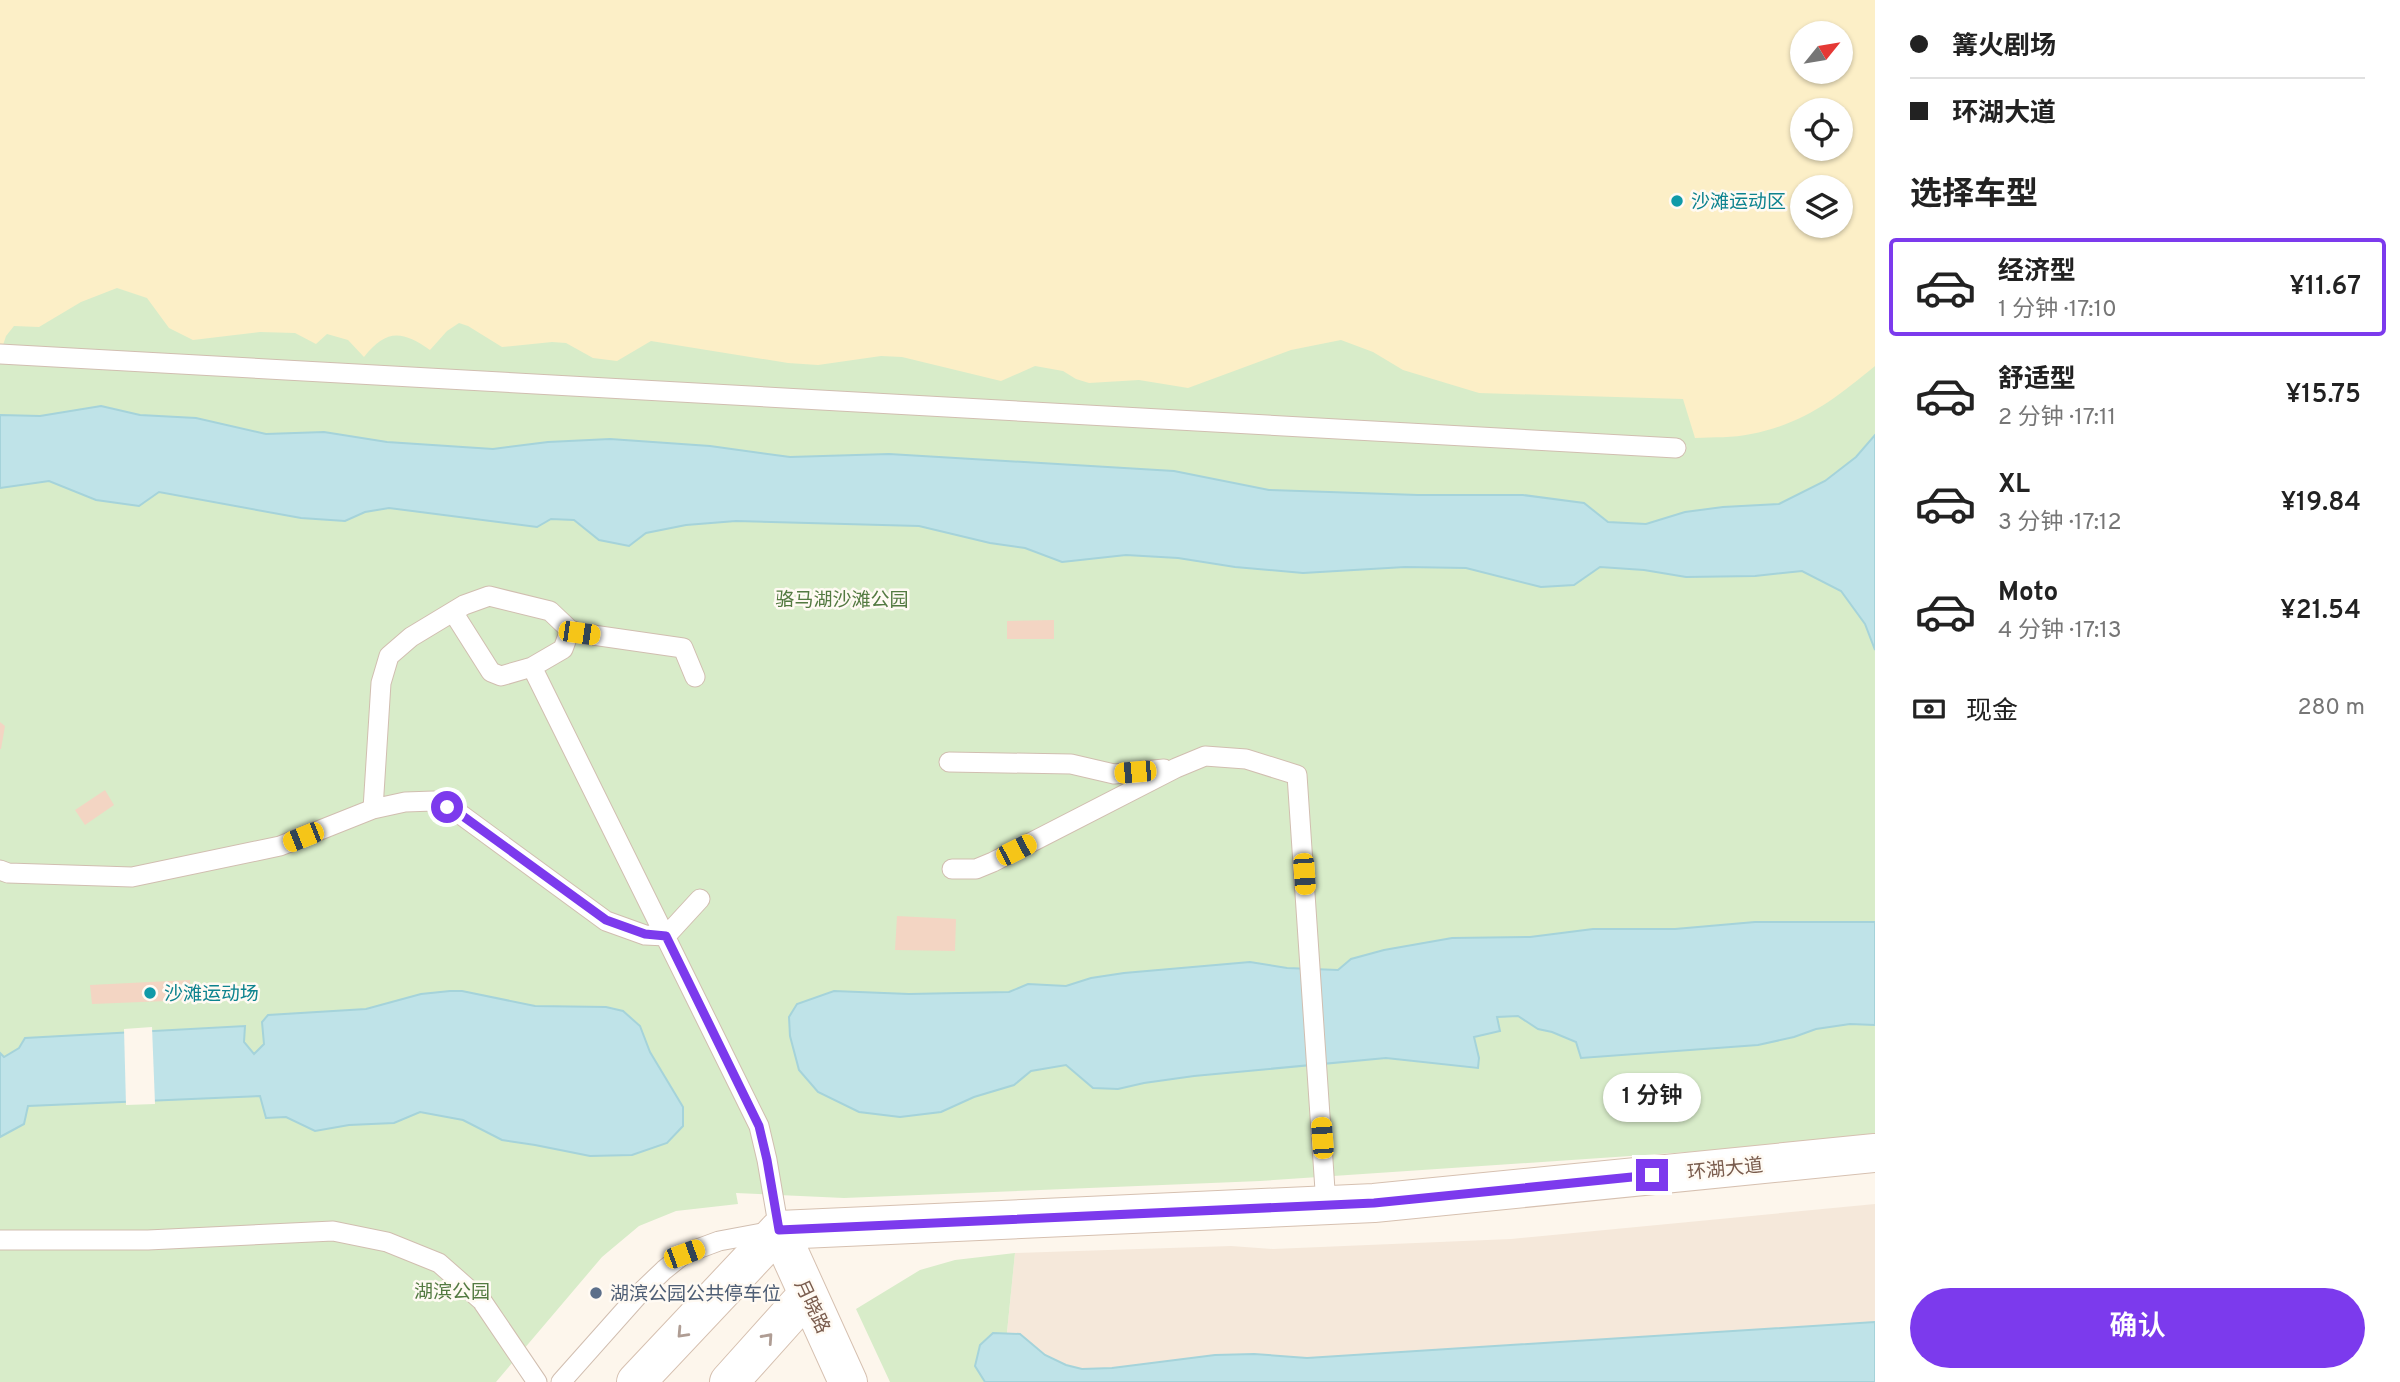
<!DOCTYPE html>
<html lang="zh">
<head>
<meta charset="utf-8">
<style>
  body { margin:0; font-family:Overpass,"Noto Sans SC",sans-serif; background:#f6f6f6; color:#222; height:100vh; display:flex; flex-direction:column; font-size:26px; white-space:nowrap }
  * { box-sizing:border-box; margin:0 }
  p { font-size:23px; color:#767676 }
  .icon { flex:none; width:38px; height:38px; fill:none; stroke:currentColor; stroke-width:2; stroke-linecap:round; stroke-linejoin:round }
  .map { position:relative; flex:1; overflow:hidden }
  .details { display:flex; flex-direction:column; background:#fff; width:525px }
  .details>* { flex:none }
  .guide { display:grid; align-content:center; height:154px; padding:0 35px; background:#fff }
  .needle { width:46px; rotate:60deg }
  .fabs { position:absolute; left:1790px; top:21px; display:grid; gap:14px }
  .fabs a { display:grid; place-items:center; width:63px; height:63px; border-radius:50%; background:#fff; box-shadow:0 2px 5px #0004; font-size:35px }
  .end { position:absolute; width:32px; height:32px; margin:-16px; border:9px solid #7c3aed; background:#fff; box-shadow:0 0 0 4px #fff }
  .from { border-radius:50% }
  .bubble { position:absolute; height:49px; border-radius:24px; background:#fff; box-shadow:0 2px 5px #0004; font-size:23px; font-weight:600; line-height:49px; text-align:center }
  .car { position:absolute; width:21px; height:42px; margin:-21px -10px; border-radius:9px; box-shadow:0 0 5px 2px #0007; background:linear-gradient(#f5c518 24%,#345 0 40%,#f5c518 0 76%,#345 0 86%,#f5c518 0) }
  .guide b { display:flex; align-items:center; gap:24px; height:66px; font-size:26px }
  .guide b+b { border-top:2px solid #e0e0e0 }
  .guide i { width:18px; height:18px; background:#222 }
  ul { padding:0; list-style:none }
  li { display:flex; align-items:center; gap:21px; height:98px; margin:0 14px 10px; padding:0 21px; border:4px solid transparent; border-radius:7px }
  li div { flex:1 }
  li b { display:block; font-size:26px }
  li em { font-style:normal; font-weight:600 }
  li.on { border-color:#7c3aed }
  li>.icon { width:63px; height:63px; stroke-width:1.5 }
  h2 { padding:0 35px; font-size:32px; line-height:84px }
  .pay { display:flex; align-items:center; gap:18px; height:77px; padding:0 35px; font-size:26px }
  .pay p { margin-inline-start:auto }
  .action { display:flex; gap:14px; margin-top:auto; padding:14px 35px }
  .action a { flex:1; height:80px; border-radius:42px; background:#7c3aed; color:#fff; font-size:28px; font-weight:600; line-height:80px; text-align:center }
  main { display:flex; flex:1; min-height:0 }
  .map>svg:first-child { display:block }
  .residential { fill:#f5e8da }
  .green { fill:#d8ecc9; fill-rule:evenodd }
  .sand { fill:#fcefc7; fill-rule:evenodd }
  .water { fill:#bfe3e8; stroke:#a5d3da; stroke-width:2 }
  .pier { fill:#fdf6ec }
  .building { fill:#f3d5c3 }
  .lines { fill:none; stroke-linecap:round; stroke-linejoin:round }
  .lane-casing { stroke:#d1beb0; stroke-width:21 }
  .secondary-casing { stroke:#d6c0b0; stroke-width:40 }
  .lane { stroke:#fff; stroke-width:19 }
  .secondary { stroke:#fff; stroke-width:38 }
  .oneway { stroke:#af9d94 }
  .route { stroke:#7c3aed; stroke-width:9 }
  .culture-dot { fill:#0f9aa8; stroke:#fffaf3; stroke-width:2.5 }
  .service-dot { fill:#5c6f8a; stroke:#fffaf3; stroke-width:2.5 }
  .labels { text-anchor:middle; stroke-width:5; stroke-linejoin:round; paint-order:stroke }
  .culture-label { font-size:19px; fill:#0d838f; stroke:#fffaf3; text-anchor:start }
  .park-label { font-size:19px; fill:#537a41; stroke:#fffaf3 }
  .street-label { font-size:19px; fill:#7a5c4d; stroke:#fffaf3 }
  .service-label { font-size:19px; fill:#4e5e75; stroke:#fffaf3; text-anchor:start }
</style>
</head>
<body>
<main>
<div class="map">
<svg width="1875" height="1382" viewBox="0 0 1875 1382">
  <rect width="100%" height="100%" fill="#fdf6ec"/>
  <path class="residential" d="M1875,1204V1382H1015L1007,1332L1015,1253L1231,1246L1273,1249L1511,1239Z"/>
  <path class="green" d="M0,0H1875V1136L1718,1150L1260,1181L844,1198L736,1193L738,1204L676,1211L639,1226L602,1257L496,1382H0ZM1802,33H1841V72H1802ZM1802,110H1841V149H1802ZM1802,187H1841V226H1802Z
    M1015,1253L1007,1332L1015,1382H890L856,1309L920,1270L955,1260Z"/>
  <path class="sand" d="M0,0H1875V366C1835,399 1803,424 1751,434C1733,438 1713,437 1695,438L1683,399L1479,393L1403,370L1373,352L1341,340L1291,350L1188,388L1139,380L1089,383L1076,379L1063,371L1035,366L1001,381L902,357L881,356L818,365L788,363L651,341L617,361L593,358L566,343L552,342L502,347L468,326L459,323L447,331L430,350C402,330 386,329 364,357L348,340L327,334L316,344L295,333L260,332L193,340L169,328L147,298L117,288L81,302L39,327L14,326L6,336L3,345H0ZM1802,33H1841V72H1802ZM1802,110H1841V149H1802ZM1802,187H1841V226H1802Z"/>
  <path class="water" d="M101,406L140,415L196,418L266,434L324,432L387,442L493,449L548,442L610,439L710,446L790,457L889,454L1174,471L1269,490L1418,495H1523L1584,503L1608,522L1646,524L1685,512L1723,507L1779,504L1825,481L1856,457L1875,435V650L1865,624L1841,591L1802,571L1755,576L1686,577L1644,570L1600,567L1574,585L1541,587L1466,568L1405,567L1303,573L1235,567L1178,558L1126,555L1062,562L1025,548L990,543L919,526L736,521L686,525L646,533L629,546L599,540L574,520L551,519L537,527L389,508L365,512L345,521L301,518L159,492L139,506L96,500L49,481L0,488V415L40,416Z
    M1755,922H1875V1025L1850,1024L1816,1029L1794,1037L1758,1045L1581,1058L1576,1042L1552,1032L1538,1029L1518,1016L1497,1017L1500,1031L1474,1037L1479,1058L1478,1068L1386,1058L1194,1076L1144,1083L1118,1089L1093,1088L1066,1065L1031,1071L1014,1085L974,1097L941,1112L900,1117L859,1112L818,1092L799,1070L790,1036L789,1017L797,1004L834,991L909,994L1009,992L1028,984L1066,986L1091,978L1124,973L1250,962L1287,968L1338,970L1351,959L1384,950L1452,938L1530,937L1593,929H1675Z
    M450,991H462L535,1006L606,1007L623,1011L640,1026L650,1052L683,1107V1126L667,1143L632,1155L590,1156L535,1145L502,1140L463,1120L420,1112L394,1123L349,1125L315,1131L286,1117L266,1118L260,1096L28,1106L24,1124L0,1137V1053L4,1057L19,1048L25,1038L245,1026L244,1042L254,1054L264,1044L262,1022L268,1015L366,1009L421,994Z
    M1875,1322V1382H985L975,1366L980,1345L993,1333L1020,1334L1045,1355L1066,1365L1082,1369L1112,1368L1215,1355L1254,1354L1307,1358Z"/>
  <path class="pier" d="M152,1027L155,1104L126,1105L124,1029Z"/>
  <path class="building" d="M1054,620V639H1007V621Z
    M0,722L5,726L1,749H0Z
    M105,790L114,805L85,825L75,810Z
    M897,916L956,919L955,951L895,950Z
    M190,980L191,1000L92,1004L90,985Z"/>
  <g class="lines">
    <g class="lane-casing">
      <path id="lane" d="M0,354L1676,448
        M453,612L491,672L501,676L532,667L563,649L570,630
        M532,667L759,1126L767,1160L779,1230L719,1241L684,1254L664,1270L641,1292L561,1382
        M949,762L1071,764L1114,774L1164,769
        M373,809L381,683L389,656L411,637L464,605L489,596L550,611L570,630L579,633L683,648L695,677
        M952,869H976L993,862L1176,768L1205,756L1246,759L1297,775L1326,1205
        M0,870L8,873L132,877L280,846L373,809L405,802L434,801L460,814L606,921L645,935L666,936L700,899
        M0,1240H148L333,1231L387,1242L439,1263L482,1301L537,1382"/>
    </g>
    <g class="secondary-casing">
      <path id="secondary" d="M779,1230L1374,1203L1875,1153
        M779,1230L848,1382
        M636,1382L779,1230
        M729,1382L807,1295"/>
    </g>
    <use href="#lane" class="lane"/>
    <use href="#secondary" class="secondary"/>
  </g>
  <defs><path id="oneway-chevron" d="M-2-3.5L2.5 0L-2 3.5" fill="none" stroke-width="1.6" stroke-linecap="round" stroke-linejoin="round" transform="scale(1.75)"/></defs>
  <g class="oneway">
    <use href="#oneway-chevron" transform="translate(682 1333) rotate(133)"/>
    <use href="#oneway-chevron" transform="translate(768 1338) rotate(-48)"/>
  </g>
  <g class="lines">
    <path class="route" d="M447,807L460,814L606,920L645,934L666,936L759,1126L767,1160L779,1230L1374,1203L1652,1175"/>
  </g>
  <g class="culture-dot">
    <circle cx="1677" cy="201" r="7"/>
    <circle cx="150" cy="993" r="7"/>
  </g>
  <circle class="service-dot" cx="596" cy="1293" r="7"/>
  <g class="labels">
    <g class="culture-label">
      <text x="1691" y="208">沙滩运动区</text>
      <text x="164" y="1000">沙滩运动场</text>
    </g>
    <g class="park-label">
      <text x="842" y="606">骆马湖沙滩公园</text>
      <text x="452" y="1298">湖滨公园</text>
    </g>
    <g class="street-label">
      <text transform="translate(1725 1168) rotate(-6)" y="7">环湖大道</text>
      <text transform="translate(813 1306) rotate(65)" y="7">月晓路</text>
    </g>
    <g class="service-label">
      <text x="610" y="1300">湖滨公园公共停车位</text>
    </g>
  </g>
</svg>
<div class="fabs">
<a><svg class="needle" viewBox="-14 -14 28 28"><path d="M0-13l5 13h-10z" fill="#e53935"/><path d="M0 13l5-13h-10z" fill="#767676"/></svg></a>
<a><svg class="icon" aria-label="locate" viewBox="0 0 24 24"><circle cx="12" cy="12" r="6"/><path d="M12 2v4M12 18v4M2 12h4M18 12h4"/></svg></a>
<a><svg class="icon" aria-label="layers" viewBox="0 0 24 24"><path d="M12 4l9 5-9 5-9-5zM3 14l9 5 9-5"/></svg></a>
</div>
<i class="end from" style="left:447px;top:807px"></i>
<i class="end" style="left:1652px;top:1175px"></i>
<div class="bubble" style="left:1603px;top:1073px;width:98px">1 分钟</div>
<i class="car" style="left:579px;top:633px;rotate:98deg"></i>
<i class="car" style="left:1135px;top:772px;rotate:265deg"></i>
<i class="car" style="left:303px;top:837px;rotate:248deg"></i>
<i class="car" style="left:1016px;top:850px;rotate:63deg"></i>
<i class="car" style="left:1304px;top:874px;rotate:176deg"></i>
<i class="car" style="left:1322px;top:1138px;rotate:356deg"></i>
<i class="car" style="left:684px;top:1254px;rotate:70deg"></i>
</div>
<section class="details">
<div class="guide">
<b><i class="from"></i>篝火剧场</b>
<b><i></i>环湖大道</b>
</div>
<h2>选择车型</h2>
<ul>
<li class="on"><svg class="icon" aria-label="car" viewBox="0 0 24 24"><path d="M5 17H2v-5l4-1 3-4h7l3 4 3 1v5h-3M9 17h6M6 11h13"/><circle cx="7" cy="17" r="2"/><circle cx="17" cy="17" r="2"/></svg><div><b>经济型</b><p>1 分钟 · 17:10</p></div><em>¥11.67</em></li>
<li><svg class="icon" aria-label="car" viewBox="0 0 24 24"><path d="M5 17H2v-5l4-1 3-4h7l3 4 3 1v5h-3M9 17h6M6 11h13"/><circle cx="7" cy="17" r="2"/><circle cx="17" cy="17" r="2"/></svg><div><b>舒适型</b><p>2 分钟 · 17:11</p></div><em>¥15.75</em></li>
<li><svg class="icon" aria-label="car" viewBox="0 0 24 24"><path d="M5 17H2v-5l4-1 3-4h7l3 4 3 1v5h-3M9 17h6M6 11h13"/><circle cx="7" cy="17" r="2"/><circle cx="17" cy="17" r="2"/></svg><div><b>XL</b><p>3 分钟 · 17:12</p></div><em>¥19.84</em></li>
<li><svg class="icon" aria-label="car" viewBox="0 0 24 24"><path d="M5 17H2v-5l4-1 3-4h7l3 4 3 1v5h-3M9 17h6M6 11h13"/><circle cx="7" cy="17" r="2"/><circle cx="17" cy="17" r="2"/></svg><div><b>Moto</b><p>4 分钟 · 17:13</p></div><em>¥21.54</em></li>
</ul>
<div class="pay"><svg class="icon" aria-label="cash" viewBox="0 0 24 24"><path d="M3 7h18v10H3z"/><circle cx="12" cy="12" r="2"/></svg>现金<p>280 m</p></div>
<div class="action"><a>确认</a></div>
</section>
</main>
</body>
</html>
